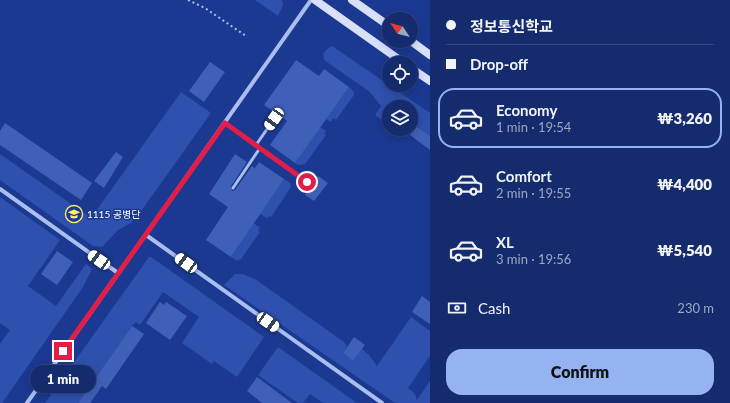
<!DOCTYPE html>
<html lang="en">
<head>
<meta charset="utf-8">
<style>
  body { margin:0; font-family:Lato,"Noto Sans KR",sans-serif; background:#1d3372; color:#f1f3f6; height:100vh; display:flex; flex-direction:column; font-size:15px; white-space:nowrap }
  * { box-sizing:border-box; margin:0 }
  p { font-size:13px; color:#9da7c2 }
  .icon { flex:none; width:22px; height:22px; fill:none; stroke:currentColor; stroke-width:2; stroke-linecap:round; stroke-linejoin:round }
  .map { position:relative; flex:1; overflow:hidden }
  .panel { display:flex; flex-direction:column; background:#142b6d; width:300px }
  .panel>* { flex:none }
  .banner { display:grid; align-content:center; height:88px; padding:0 16px; background:#142b6d }
  .needle { width:26px; rotate:305deg }
  .controls { position:absolute; left:382px; top:12px; display:grid; gap:8px }
  .controls a { display:grid; place-items:center; width:36px; height:36px; border-radius:50%; background:#142b6d; box-shadow:0 2px 10px #0003,0 0 0 1px #334780; font-size:20px }
  .end { position:absolute; width:18px; height:18px; margin:-9px; border:5px solid #e11d48; background:#fff; box-shadow:0 0 0 2px #fff }
  .from { border-radius:50% }
  .bubble { position:absolute; height:28px; border-radius:14px; background:#142b6d; box-shadow:0 2px 10px #0003,0 0 0 1px #334780; font-size:13px; font-weight:800; line-height:28px; text-align:center }
  .car { position:absolute; width:12px; height:24px; margin:-12px -6px; border-radius:5px; box-shadow:0 0 3px 1px #0007; background:linear-gradient(#fff 24%,#345 0 40%,#fff 0 76%,#345 0 86%,#fff 0) }
  .banner b { display:flex; align-items:center; gap:14px; height:38px; font-size:15px }
  .banner b+b { border-top:1px solid #334780 }
  .banner i { width:10px; height:10px; background:#f1f3f6 }
  ul { padding:0; list-style:none }
  li { display:flex; align-items:center; gap:12px; height:60px; margin:0 8px 6px; padding:0 8px; border:2px solid transparent; border-radius:16px }
  li div { flex:1 }
  li b { display:block; font-size:15px }
  li em { font-style:normal; font-weight:800 }
  li.on { border-color:#95b2f1 }
  li>.icon { width:36px; height:36px; stroke-width:1.5 }
  .pay { display:flex; align-items:center; gap:10px; height:44px; padding:0 16px; font-size:15px }
  .pay p { margin-inline-start:auto }
  .primary-button { display:flex; gap:8px; margin-top:auto; padding:8px 16px }
  .primary-button a { flex:1; height:46px; border-radius:16px; background:#95b2f1; color:#111; font-size:16px; font-weight:800; line-height:46px; text-align:center }
  main { display:flex; flex:1; min-height:0 }
  .map>svg:first-child { display:block }
  .green { fill:#2e51af }
  .building { fill:#3f60b7 }
  .lines { fill:none; stroke-linecap:round; stroke-linejoin:round }
  .path { stroke:#aabdef; stroke-width:2; stroke-dasharray:2 3; stroke-linecap:butt }
  .lane { stroke:#aabdef; stroke-width:3 }
  .street { stroke:#aabdef; stroke-width:4 }
  .secondary { stroke:#d8e0fa; stroke-width:8 }
  .route { stroke:#e11d48; stroke-width:5 }
  .labels { text-anchor:middle; stroke-width:3; stroke-linejoin:round; paint-order:stroke }
  .poi-label { font-size:10px; fill:#fff; stroke:#1b3991; text-anchor:start }
</style>
</head>
<body>
<main>
<div class="map">
<svg width="430" height="403" viewBox="0 0 430 403">
  <rect width="100%" height="100%" fill="#1b3991"/>
  <path class="green" d="M255,0H282L283,5L278,16Z
    M332,46L430,113V136L415,125L406,137L395,129H411V107H389V125L375,115L381,106L370,92L324,60L323,54L327,49Z
    M349,87L354,92V95L336,120L333,118L331,122L326,119Z
    M181,92L211,113L139,214L131,223L118,230L102,247L93,246L0,180V154L91,218Z
    M320,127L326,131L324,133L326,135L305,164L298,165L295,163Z
    M284,179L290,183L291,187L271,217L269,216L267,218L260,214Z
    M0,197L60,240L28,286L56,306L86,264L92,269L83,287L2,403H0V344L10,330L0,323Z
    M254,223L260,228L258,231L260,232L241,259L237,261L231,257Z
    M149,257H151L264,337L237,377L214,361L212,364L182,343L199,317L163,292L140,325L136,322L132,326L78,403H45Z
    M235,274H243L255,279L344,342L347,346L343,353L353,361L362,349L369,355L377,366L411,317L430,331V356L408,388L415,394L417,400L430,381V403H395L224,285Z
    M278,347L357,403H323L310,394L303,403H298L258,375Z"/>
  <path class="building" d="M296,60L319,76L324,69L349,87L295,163L270,145L287,121L264,105Z
    M210,62L225,72L204,102L189,91Z
    M5,123L92,183L81,200L0,145V131Z
    M416,126L430,136V150L410,135Z
    M116,152L123,157L104,188L94,181Z
    M235,154L247,162L231,186L232,191L235,190L252,166L255,168L259,162L284,179L231,257L206,240L228,207L209,194Z
    M318,176L328,183L314,201L305,195Z
    M57,251L73,262L57,285L41,274Z
    M422,296L430,302V324L412,312Z
    M160,302L164,305L166,302L187,316L170,340L146,323Z
    M132,326L144,334L106,389L102,386L90,403H78Z
    M354,337L365,345L353,361L343,353Z
    M257,377L292,403H262L247,391Z"/>
  <g class="lines">
    <path class="path" d="M188,0L205,8L246,36"/>
    <path class="lane" d="M225,123L307,182
      M256,145L274,119
      M233,188L260,148"/>
    <path class="street" d="M0,189L118,273
      M146,235L382,403
      M27,403L311,0"/>
    <path class="secondary" d="M315,0L404,63
      M352,0L389,26
      M411,41L430,55
      M411,68L430,81"/>
  </g>
  <g class="lines">
    <path class="route" d="M63,351L225,123L307,182"/>
  </g>
  <defs>
    <g id="university-ring" transform="scale(0.9)"><circle r="9.5" fill="#1b3991" stroke="#ffee68" stroke-width="1.5"/><path d="M0-5L7-2L0 1L-7-2ZM-4 1L0 2.5L4 1V4Q0 6-4 4Z" fill="#ffee68"/></g>
  </defs>
  <g fill-rule="evenodd">
    <use href="#university-ring" x="74" y="214"/>
  </g>
  <g class="labels">
    <g class="poi-label">
      <text x="87" y="218">1115 공병단</text>
    </g>
  </g>
</svg>
<div class="controls">
<a><svg class="needle" viewBox="-14 -14 28 28"><path d="M0-13l5 13h-10z" fill="#e53935"/><path d="M0 13l5-13h-10z" fill="#9da7c2"/></svg></a>
<a><svg class="icon" aria-label="locate" viewBox="0 0 24 24"><circle cx="12" cy="12" r="6"/><path d="M12 2v4M12 18v4M2 12h4M18 12h4"/></svg></a>
<a><svg class="icon" aria-label="layers" viewBox="0 0 24 24"><path d="M12 4l9 5-9 5-9-5zM3 14l9 5 9-5"/></svg></a>
</div>
<i class="end from" style="left:307px;top:182px"></i>
<i class="end" style="left:63px;top:351px"></i>
<div class="bubble" style="left:30px;top:365px;width:66px">1 min</div>
<i class="car" style="left:274px;top:119px;rotate:215deg"></i>
<i class="car" style="left:99px;top:260px;rotate:305deg"></i>
<i class="car" style="left:186px;top:263px;rotate:306deg"></i>
<i class="car" style="left:268px;top:322px;rotate:125deg"></i>
</div>
<section class="panel">
<div class="banner">
<b><i class="from"></i>정보통신학교</b>
<b><i></i>Drop-off</b>
</div>
<ul>
<li class="on"><svg class="icon" aria-label="car" viewBox="0 0 24 24"><path d="M5 17H2v-5l4-1 3-4h7l3 4 3 1v5h-3M9 17h6M6 11h13"/><circle cx="7" cy="17" r="2"/><circle cx="17" cy="17" r="2"/></svg><div><b>Economy</b><p>1 min · 19:54</p></div><em>₩3,260</em></li>
<li><svg class="icon" aria-label="car" viewBox="0 0 24 24"><path d="M5 17H2v-5l4-1 3-4h7l3 4 3 1v5h-3M9 17h6M6 11h13"/><circle cx="7" cy="17" r="2"/><circle cx="17" cy="17" r="2"/></svg><div><b>Comfort</b><p>2 min · 19:55</p></div><em>₩4,400</em></li>
<li><svg class="icon" aria-label="car" viewBox="0 0 24 24"><path d="M5 17H2v-5l4-1 3-4h7l3 4 3 1v5h-3M9 17h6M6 11h13"/><circle cx="7" cy="17" r="2"/><circle cx="17" cy="17" r="2"/></svg><div><b>XL</b><p>3 min · 19:56</p></div><em>₩5,540</em></li>
</ul>
<div class="pay"><svg class="icon" aria-label="cash" viewBox="0 0 24 24"><path d="M3 7h18v10H3z"/><circle cx="12" cy="12" r="2"/></svg>Cash<p>230 m</p></div>
<div class="primary-button"><a>Confirm</a></div>
</section>
</main>
</body>
</html>
